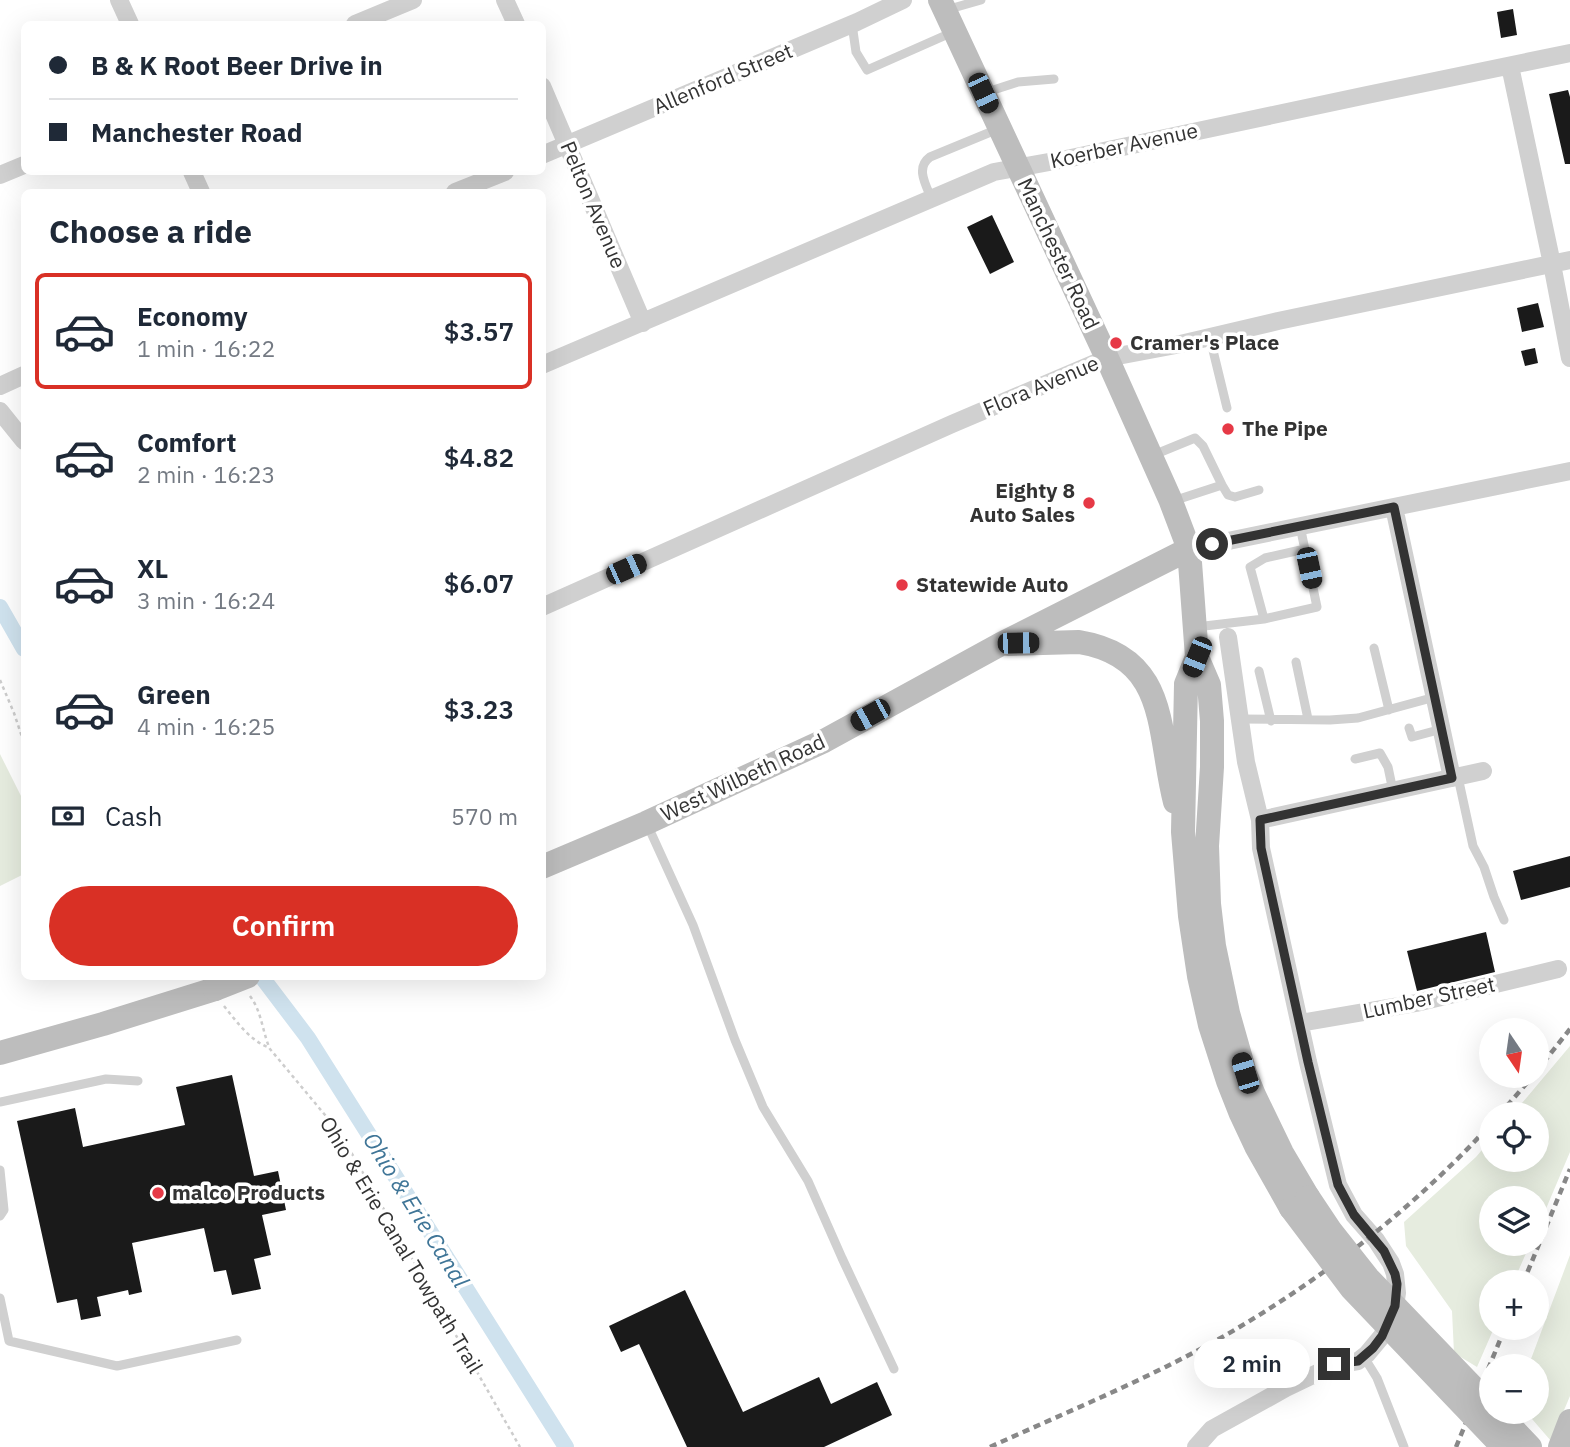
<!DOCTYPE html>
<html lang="en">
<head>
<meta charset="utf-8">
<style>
  body { margin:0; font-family:"IBM Plex Sans",sans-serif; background:#f2f2f3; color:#1f2937; height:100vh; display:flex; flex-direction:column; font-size:26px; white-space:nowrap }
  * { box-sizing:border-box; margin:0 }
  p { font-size:23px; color:#747a83 }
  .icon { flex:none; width:38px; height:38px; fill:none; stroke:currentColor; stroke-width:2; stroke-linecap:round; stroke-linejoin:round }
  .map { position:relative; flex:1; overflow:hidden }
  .details { position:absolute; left:21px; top:189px; width:525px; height:791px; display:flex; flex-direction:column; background:#fff; border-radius:10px; box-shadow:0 7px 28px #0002 }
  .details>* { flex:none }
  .banner { position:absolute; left:21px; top:21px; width:525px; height:154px; border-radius:10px; box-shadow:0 7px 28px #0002; display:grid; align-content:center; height:154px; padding:0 28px; background:#fff }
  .needle { width:46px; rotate:167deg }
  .buttons { position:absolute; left:1479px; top:1018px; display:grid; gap:14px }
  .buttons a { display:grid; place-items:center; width:70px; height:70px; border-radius:50%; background:#fff; box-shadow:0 7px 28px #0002; font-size:35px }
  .end { position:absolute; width:32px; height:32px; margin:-16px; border:9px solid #333; background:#fff; box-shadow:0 0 0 4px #fff }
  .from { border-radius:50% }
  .bubble { position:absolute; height:49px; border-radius:24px; background:#fff; box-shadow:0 7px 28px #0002; font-size:23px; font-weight:600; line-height:49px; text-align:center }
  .car { position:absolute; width:21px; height:42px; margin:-21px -10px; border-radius:9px; box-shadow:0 0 5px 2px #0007; background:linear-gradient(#222 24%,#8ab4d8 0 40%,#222 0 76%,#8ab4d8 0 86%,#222 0) }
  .banner b { display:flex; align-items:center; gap:24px; height:66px; font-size:26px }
  .banner b+b { border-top:2px solid #e0e1e3 }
  .banner i { width:18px; height:18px; background:#1f2937 }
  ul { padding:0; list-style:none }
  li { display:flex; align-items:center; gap:21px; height:116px; margin:0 14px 10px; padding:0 14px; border:4px solid transparent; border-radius:10px }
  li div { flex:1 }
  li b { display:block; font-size:26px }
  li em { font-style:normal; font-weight:600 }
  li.current { border-color:#d93025 }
  li>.icon { width:63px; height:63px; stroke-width:1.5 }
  h2 { padding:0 28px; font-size:32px; line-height:84px }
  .pay { display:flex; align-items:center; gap:18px; height:77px; padding:0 28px; font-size:26px }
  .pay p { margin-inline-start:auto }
  .cta { display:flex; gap:14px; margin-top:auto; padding:14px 28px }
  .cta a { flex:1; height:80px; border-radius:42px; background:#d93025; color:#fff; font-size:28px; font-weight:600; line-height:80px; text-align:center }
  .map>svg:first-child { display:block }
  .green { fill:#e6ecdf }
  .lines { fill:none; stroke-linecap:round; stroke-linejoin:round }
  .canal { stroke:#cfe2ee; stroke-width:16 }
  .building { fill:#1a1a1a }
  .path { stroke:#cdcdcd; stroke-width:2.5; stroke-dasharray:3.5 3.5; stroke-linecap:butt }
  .service { stroke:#d0d0d0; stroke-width:9 }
  .minor { stroke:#d0d0d0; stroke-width:18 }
  .secondary { stroke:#bdbdbd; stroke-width:24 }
  .rail { stroke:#888; stroke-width:4.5; stroke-dasharray:7 5; stroke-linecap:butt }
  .secondary-bridge { stroke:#bdbdbd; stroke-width:24 }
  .route { stroke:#333; stroke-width:9 }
  .poi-dot { fill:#e63946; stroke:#fff; stroke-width:2.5 }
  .labels { text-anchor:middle; stroke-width:7; stroke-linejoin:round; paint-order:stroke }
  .street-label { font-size:21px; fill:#333; stroke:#fff }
  .poi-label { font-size:21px; font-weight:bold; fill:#333; stroke:#fff; text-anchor:start }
  .water-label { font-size:23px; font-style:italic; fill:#3f7597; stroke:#fff }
</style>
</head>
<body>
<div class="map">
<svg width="1570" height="1447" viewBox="0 0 1570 1447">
  <rect width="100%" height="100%" fill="#fff"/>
  <path class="green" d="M0,754L24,802V874L0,886Z
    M1570,1046V1152L1537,1230L1536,1199H1491V1244H1530L1513,1283H1491V1328H1494L1477,1367L1454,1353L1452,1311L1406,1246L1404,1222L1476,1157L1491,1139V1160H1536V1115H1512Z
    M1570,1255V1396L1551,1441L1526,1412H1536V1367H1528Z"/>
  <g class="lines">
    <path class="canal" d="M0,607L24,649
      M261,976L308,1038L566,1447"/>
  </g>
  <path class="building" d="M1513,9L1517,35L1501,38L1497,12Z
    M1568,90L1570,97V164H1565L1549,94Z
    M992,215L1014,262L990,274L967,227Z
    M1538,303L1544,327L1522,332L1517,308Z
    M1535,348L1538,363L1525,366L1521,351Z
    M1570,856V887L1521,900L1513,871Z
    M1486,932L1495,972L1417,991L1407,951Z
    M232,1075L254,1176L278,1171L286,1210L262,1215L271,1255L254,1259L261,1289L232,1295L226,1270L214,1272L204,1228L132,1243L142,1292L129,1295L128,1290L97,1297L101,1316L81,1320L77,1299L57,1303L17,1121L75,1108L83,1147L185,1125L176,1087Z
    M685,1290L743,1412L819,1377L831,1404L877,1382L892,1415L824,1447H687L639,1344L621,1352L609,1326Z"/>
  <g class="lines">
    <path class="path" d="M0,680L14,713L24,743
      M250,996C262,1012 262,1031 270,1049L330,1121L351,1152L520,1447
      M224,1006C237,1022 250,1041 270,1048"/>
    <path class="service" d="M946,10L981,0
      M852,24L856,52L867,70L953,32
      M984,93L1018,82L1054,79
      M932,200C926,185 915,168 930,157L998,129
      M1210,338L1227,408
      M1151,456L1195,438L1203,446L1222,485L1228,495L1235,497L1259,490
      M1173,501L1222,485
      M1264,619L1250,567L1265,558L1305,549
      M1196,627L1264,619L1317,607L1300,526
      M1374,648L1389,710
      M1296,662L1308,719
      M1259,671L1271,721
      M1240,719L1330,720L1358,718L1435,697
      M1409,728L1412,737L1442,729
      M1355,759L1380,753L1388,767L1393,791
      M1458,777L1473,846L1484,867L1494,897L1504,920
      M647,824L693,925L735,1040L763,1107L808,1181L842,1258L894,1369
      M0,1102L106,1079L138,1081
      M0,1170L4,1210L0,1216
      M0,1298L9,1341L117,1366L237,1340
      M1364,1357L1377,1378L1404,1447"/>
    <path class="minor" d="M119,0L130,24
      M505,0L516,24
      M355,24L413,0
      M1510,66L1552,264L1570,358
      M542,86L643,323
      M542,155L857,22L903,0
      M192,172L201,192
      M0,175L24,165
      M455,192L505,172
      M542,365L994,172L1071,158L1367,95L1570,53
      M0,386L24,375
      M0,411L24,441
      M1394,507L1452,778
      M1189,549L1570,471
      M542,607L952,424L1107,358L1176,345L1278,321L1570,260
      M1260,820L1483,771
      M1300,1023L1416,1003L1558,969
      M1196,1447L1212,1429L1286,1388L1334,1365L1358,1361L1367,1354L1382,1336L1395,1306L1397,1293L1395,1274L1391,1263L1376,1240L1354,1215L1338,1185L1308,1062L1261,848L1260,820L1246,762L1228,637"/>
    <path class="secondary" d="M940,0L1107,358L1170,499L1189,549L1197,657L1209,685L1212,721V767L1207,846L1209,904L1214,946L1228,1013L1245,1073L1254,1095L1282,1153L1308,1197
      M1008,644L1079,642C1170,657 1157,732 1175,802
      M1197,657L1186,684L1183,832L1190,916L1199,976L1210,1025L1228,1081L1241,1114L1256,1146L1291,1208
      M542,867L646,823L824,741L1001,644L1189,549
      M0,1053L103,1024L215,989
      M1497,1412L1530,1447
      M1560,1447L1570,1421"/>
    <path class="rail" d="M1536,1072L1570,1029
      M1499,1115L1533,1076
      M1523,1283L1570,1169
      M990,1447C1069,1411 1150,1378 1226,1335C1324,1278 1414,1208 1491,1124
      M1456,1447L1505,1328"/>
    <path class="secondary-bridge" d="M215,989L248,976
      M1308,1197L1330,1230L1368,1278L1491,1406
      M1291,1208L1352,1289L1503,1447"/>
  </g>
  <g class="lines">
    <path class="route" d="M1212,544L1394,507L1452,778L1260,820L1261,848L1308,1062L1338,1185L1354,1215L1384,1251L1395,1274L1397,1284L1395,1306L1382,1336L1373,1348L1358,1361L1334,1364"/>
  </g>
  <g class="poi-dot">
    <circle cx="1116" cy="343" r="7"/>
    <circle cx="1228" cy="429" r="7"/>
    <circle cx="1089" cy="503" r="7"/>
    <circle cx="902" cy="585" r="7"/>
    <circle cx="158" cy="1193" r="7"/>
  </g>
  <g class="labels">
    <g class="street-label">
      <text transform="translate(723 79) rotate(-23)" y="7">Allenford Street</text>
      <text transform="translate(1124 146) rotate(-12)" y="7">Koerber Avenue</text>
      <text transform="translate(593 205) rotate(67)" y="7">Pelton Avenue</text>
      <text transform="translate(1058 254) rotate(65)" y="7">Manchester Road</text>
      <text transform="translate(1041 386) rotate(-23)" y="7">Flora Avenue</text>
      <text transform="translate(743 778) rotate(-25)" y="7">West Wilbeth Road</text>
      <text transform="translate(1429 998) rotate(-12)" y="7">Lumber Street</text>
      <text transform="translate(401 1245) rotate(59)" y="7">Ohio &amp; Erie Canal Towpath Trail</text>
    </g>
    <g class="poi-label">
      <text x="1130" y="350">Cramer's Place</text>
      <text x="1242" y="436">The Pipe</text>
      <text x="1075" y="498" text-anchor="end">Eighty 8<tspan x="1075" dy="24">Auto Sales</tspan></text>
      <text x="916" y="592">Statewide Auto</text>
      <text x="172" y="1200">malco Products</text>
    </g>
    <g class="water-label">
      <text transform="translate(416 1210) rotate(58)" y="8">Ohio &amp; Erie Canal</text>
    </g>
  </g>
</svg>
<div class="buttons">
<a><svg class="needle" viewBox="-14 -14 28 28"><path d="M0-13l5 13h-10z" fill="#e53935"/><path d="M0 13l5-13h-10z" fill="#747a83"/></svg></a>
<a><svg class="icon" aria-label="locate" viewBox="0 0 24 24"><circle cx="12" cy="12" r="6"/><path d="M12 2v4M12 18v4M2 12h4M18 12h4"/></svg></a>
<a><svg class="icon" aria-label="layers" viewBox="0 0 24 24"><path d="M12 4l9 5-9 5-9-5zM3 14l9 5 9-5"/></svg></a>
<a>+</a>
<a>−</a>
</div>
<i class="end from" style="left:1212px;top:544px"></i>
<i class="end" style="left:1334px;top:1364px"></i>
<div class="bubble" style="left:1194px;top:1339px;width:116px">2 min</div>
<i class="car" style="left:983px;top:93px;rotate:155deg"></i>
<i class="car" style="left:1309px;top:568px;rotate:168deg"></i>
<i class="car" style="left:626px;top:569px;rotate:66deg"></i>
<i class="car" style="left:1018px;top:643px;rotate:89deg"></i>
<i class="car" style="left:1197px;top:657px;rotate:202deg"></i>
<i class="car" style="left:870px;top:715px;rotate:241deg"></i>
<i class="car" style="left:1245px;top:1073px;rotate:343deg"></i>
<div class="banner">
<b><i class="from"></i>B &amp; K Root Beer Drive in</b>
<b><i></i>Manchester Road</b>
</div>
<section class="details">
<h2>Choose a ride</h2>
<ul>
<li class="current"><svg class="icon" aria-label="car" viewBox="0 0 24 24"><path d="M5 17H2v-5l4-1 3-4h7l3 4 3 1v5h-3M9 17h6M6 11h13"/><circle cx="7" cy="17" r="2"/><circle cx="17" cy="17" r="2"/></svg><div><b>Economy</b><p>1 min · 16:22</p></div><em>$3.57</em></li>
<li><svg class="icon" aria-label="car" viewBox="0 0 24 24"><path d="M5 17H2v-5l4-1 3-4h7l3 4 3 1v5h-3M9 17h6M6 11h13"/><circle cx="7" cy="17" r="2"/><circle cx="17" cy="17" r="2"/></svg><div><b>Comfort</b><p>2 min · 16:23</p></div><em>$4.82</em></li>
<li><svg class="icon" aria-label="car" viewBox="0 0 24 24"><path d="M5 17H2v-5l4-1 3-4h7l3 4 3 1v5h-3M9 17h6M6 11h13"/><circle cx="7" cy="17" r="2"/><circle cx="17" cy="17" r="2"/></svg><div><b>XL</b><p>3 min · 16:24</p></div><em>$6.07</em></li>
<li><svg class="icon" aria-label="car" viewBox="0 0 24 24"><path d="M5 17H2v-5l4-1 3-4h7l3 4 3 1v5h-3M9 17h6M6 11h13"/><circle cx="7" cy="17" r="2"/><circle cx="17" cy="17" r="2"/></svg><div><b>Green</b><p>4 min · 16:25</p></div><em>$3.23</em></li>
</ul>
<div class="pay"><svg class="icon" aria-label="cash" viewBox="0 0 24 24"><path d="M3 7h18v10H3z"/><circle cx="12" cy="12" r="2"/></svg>Cash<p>570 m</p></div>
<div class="cta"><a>Confirm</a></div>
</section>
</div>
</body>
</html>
